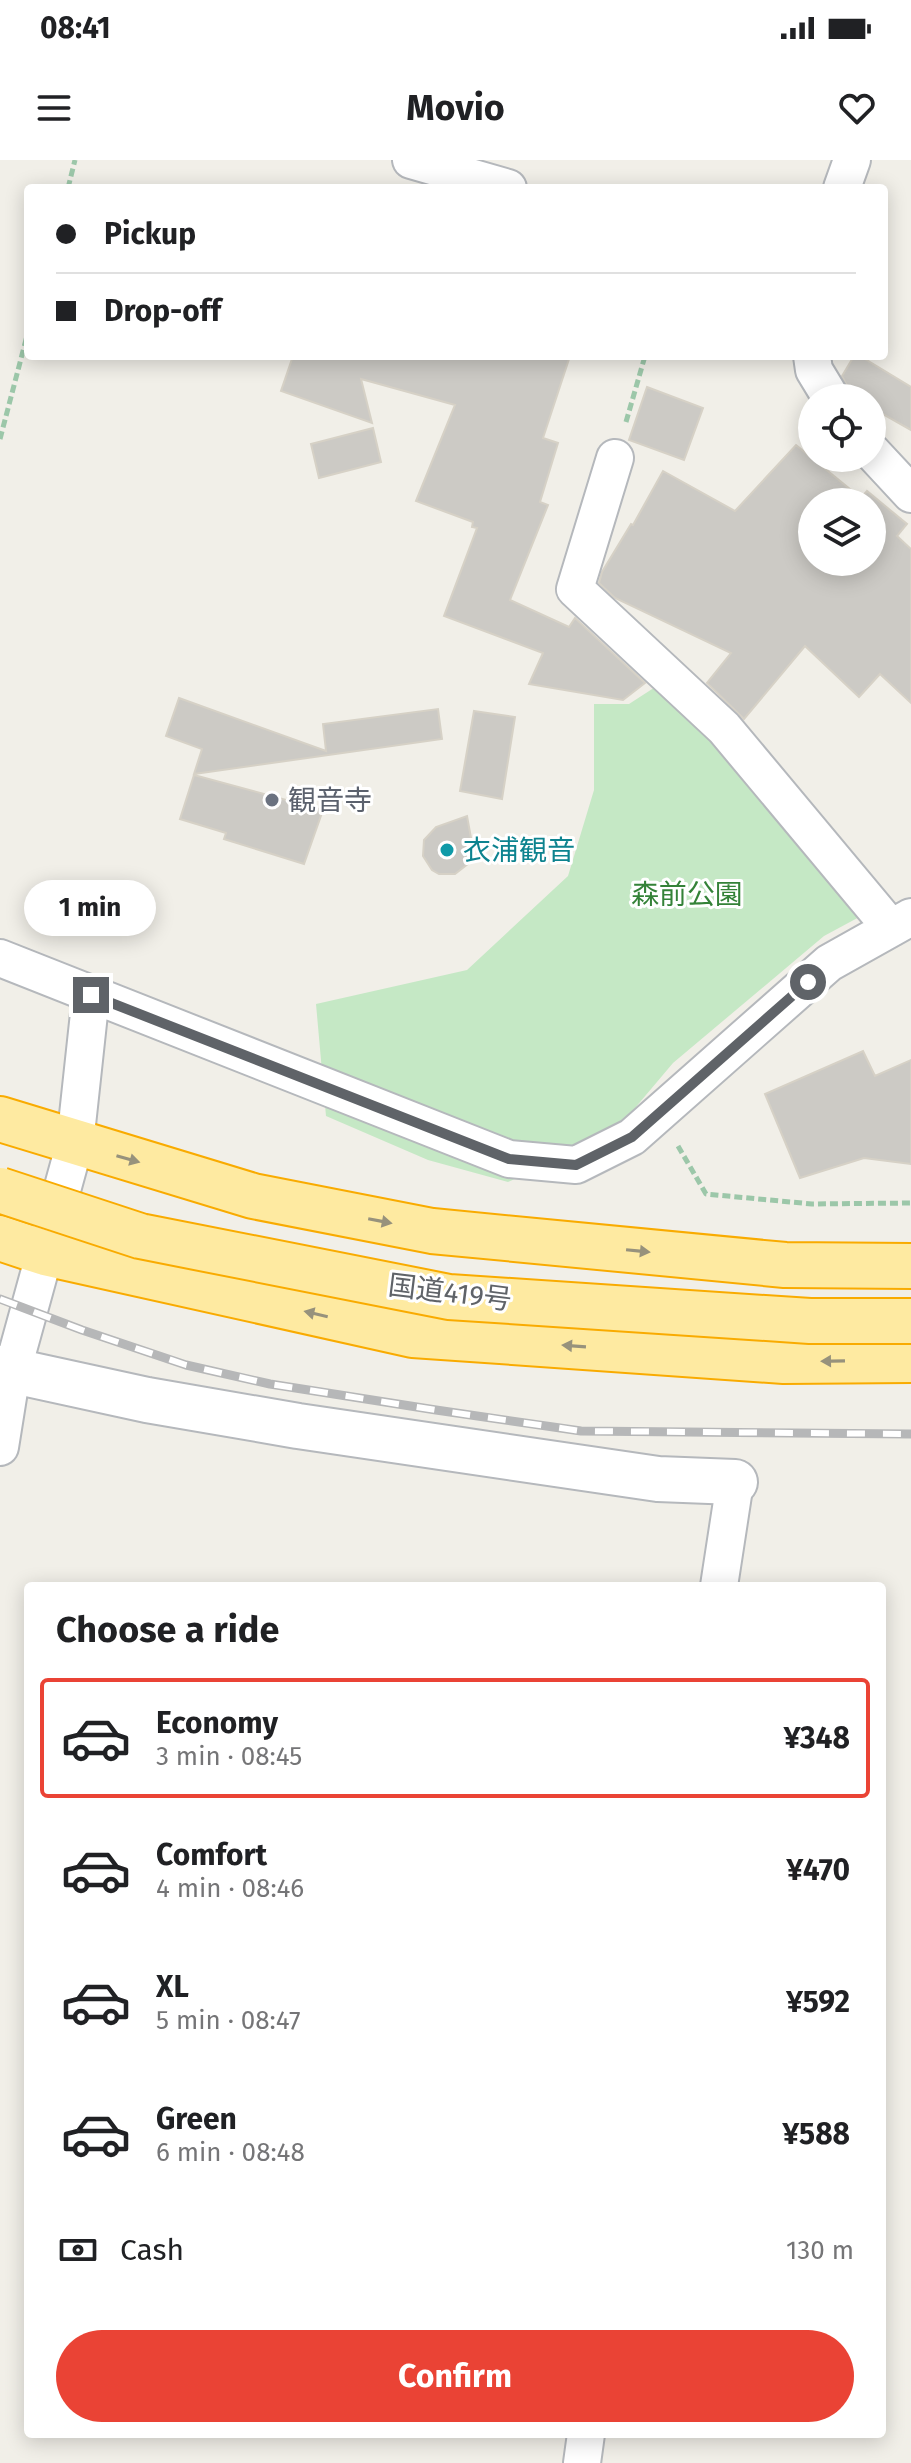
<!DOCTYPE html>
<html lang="en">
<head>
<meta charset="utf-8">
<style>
  body { margin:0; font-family:"Fira Sans","Noto Sans JP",sans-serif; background:#f6f6f6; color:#202124; height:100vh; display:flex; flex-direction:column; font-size:30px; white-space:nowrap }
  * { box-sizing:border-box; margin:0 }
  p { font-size:26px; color:#757577 }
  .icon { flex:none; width:44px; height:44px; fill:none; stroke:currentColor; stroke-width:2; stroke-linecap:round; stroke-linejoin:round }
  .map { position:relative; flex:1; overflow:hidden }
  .panel { position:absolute; left:24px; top:1422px; width:862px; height:856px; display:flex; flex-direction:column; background:#fff; border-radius:8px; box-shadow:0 4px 20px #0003 }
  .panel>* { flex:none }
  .hud { position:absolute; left:24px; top:24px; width:864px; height:176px; border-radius:8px; box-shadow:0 4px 20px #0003; display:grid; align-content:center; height:176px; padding:0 32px; background:#fff }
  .controls { position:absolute; left:798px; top:224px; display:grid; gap:16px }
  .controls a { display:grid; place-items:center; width:88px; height:88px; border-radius:50%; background:#fff; box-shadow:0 4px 20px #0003; font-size:40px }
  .end { position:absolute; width:36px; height:36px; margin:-18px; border:10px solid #5f6368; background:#fff; box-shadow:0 0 0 4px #fff }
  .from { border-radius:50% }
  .bubble { position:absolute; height:56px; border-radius:28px; background:#fff; box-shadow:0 4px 20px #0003; font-size:26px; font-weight:700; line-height:56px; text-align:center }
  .hud b { display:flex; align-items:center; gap:28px; height:76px; font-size:30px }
  .hud b+b { border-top:2px solid #e0e0e0 }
  .hud i { width:20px; height:20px; background:#202124 }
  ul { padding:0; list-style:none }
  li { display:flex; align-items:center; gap:24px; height:120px; margin:0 16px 12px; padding:0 16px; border:4px solid transparent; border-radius:8px }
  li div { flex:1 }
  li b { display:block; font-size:30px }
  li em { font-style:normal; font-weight:700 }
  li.current { border-color:#ea4335 }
  li>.icon { width:72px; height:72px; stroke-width:1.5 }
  h2 { padding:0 32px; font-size:36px; line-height:96px }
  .pay { display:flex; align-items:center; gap:20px; height:88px; padding:0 32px; font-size:30px }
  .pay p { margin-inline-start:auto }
  .action { display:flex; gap:16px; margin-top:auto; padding:16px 32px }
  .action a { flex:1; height:92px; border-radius:48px; background:#ea4335; color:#fff; font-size:32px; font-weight:700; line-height:92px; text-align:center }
  .status { display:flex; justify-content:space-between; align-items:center; height:56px; padding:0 40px; background:#fff; direction:ltr }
  .status svg { height:22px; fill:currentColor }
  header { display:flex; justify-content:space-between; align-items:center; height:104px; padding:0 32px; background:#fff; font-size:36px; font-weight:700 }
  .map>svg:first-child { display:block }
  .green { fill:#c5e8c5 }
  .building { fill:#cccac5; stroke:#d6d1c6; stroke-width:2; fill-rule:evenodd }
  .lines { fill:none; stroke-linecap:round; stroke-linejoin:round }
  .minor-casing { stroke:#b5b8bc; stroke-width:40 }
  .tertiary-casing { stroke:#b5b8bc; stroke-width:48 }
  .trunk-casing { stroke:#f9ab00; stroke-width:48 }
  .path { stroke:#9cc7a9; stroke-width:5; stroke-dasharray:8 4; stroke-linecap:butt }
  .minor { stroke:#fff; stroke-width:36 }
  .tertiary { stroke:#fff; stroke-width:44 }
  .trunk { stroke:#feeaa1; stroke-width:44 }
  .rail-casing { stroke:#b6b7b8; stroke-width:9 }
  .rail { stroke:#fff; stroke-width:6; stroke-dasharray:18; stroke-linecap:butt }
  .trunk-bridge-casing { stroke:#f9ab00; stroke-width:48; stroke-linecap:butt }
  .trunk-bridge { stroke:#feeaa1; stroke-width:44 }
  .oneway { fill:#97927c }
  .route { stroke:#5f6368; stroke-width:10 }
  .worship-dot { fill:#6b7280; stroke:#fff; stroke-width:3 }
  .culture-dot { fill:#0f9aa8; stroke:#fff; stroke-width:3 }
  .labels { text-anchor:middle; stroke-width:6; stroke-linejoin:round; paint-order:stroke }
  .worship-label { font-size:28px; fill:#5b616d; stroke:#fff; text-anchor:start }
  .culture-label { font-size:28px; fill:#0d838f; stroke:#fff; text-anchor:start }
  .park-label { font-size:28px; fill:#348238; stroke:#fff }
  .street-label { font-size:28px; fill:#5f6368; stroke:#fff }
</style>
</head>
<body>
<div class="status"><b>08:41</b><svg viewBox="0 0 49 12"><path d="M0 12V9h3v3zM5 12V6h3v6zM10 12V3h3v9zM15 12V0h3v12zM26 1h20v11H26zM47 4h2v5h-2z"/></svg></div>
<header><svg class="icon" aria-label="menu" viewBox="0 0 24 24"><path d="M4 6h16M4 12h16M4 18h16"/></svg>Movio<svg class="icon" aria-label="heart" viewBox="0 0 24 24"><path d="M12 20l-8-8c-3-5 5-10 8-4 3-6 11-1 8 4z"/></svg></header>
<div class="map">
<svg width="911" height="2303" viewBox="0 0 911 2303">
  <rect width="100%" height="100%" fill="#f1efe8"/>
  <path class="green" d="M663,522L863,755L824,776L673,903L624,961L573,993L508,1022L428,1000L326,956L316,844L467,810L568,716L594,630V544H629Z"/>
  <path class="building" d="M293,196H570L543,278L558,283L540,342L548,345L510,440L569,467L575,458L645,523L623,540L529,524L543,493L444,456L477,368L472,367L473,362L416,341L455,245L361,219L372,263L281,231Z
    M854,196H860L911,227V270L872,248V238L852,236L842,216Z
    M647,227L703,248L684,300L629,280Z
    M373,268L381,302L319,318L311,284Z
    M796,285L861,338L867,331L907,364L897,376L911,389V543L880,514L859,537L805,486L744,559L707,523L731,493L615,438L599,423L602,412L631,364L633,365L663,311L735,351ZM812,342H872V402H812Z
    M179,538L326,591L323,564L438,549L442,579L194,614L202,589L166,576Z
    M474,551L515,557L502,639L460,631Z
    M194,615L323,650L304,704L224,679L226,673L180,659Z
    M467,656L473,689L468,704L455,714H439L432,710L423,696L424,680L436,667Z
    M863,891L875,916L911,900V1004L864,998L800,1018L765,934Z"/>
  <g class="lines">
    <g class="minor-casing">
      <path id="minor" d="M411,0L508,28
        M842,28L852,0
        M812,196L814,210L831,238
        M872,292L911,334
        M615,298L575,429L724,568L891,768
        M0,798L509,999L576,1005L632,977L829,803L911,757
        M0,1287L12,1212L75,983L91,835
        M719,1426L735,1322
        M582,2303L586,2274"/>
    </g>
    <g class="tertiary-casing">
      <path id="tertiary" d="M0,1208L147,1240L298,1266L658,1319L735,1322"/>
    </g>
    <g class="trunk-casing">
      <path id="trunk" d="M0,959L253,1036L432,1071L785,1105L911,1106
        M0,1078L45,1093L413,1175L784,1201L911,1200"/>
    </g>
    <path class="path" d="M68,28L75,0
      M626,262L645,196
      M0,279L28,172
      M678,986L706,1034L812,1044L911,1043"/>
    <use href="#minor" class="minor"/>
    <use href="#tertiary" class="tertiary"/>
    <use href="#trunk" class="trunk"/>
    <g class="rail-casing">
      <path id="rail" d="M0,1139L82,1170L186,1205L270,1224L436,1250L581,1271L911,1274"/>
    </g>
    <use href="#rail" class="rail"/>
    <g class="trunk-bridge-casing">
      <path id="trunk-bridge" d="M0,1030L140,1076L449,1137L810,1161H911"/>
    </g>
    <use href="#trunk-bridge" class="trunk-bridge"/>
  </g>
  <defs><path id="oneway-solid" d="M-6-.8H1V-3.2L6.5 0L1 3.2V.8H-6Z" transform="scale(2)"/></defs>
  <g class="oneway">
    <use href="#oneway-solid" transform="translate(128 999) rotate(16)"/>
    <use href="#oneway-solid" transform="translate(380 1061) rotate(11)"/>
    <use href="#oneway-solid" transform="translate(638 1091) rotate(6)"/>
    <use href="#oneway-solid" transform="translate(316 1154) rotate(-167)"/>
    <use href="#oneway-solid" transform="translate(574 1186) rotate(-176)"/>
    <use href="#oneway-solid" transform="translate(833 1201) rotate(179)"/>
  </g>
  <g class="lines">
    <path class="route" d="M91,835L509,999L576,1005L632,977L808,822"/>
  </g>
  <circle class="worship-dot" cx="272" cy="640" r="8"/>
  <circle class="culture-dot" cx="447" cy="690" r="8"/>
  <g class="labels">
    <g class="worship-label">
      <text x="288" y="650">観音寺</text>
    </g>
    <g class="culture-label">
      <text x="463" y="700">衣浦観音</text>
    </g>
    <g class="park-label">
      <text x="687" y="744">森前公園</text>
    </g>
    <g class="street-label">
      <text transform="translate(450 1132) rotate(7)" y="10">国道419号</text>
    </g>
  </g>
</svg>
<div class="controls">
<a><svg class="icon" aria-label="locate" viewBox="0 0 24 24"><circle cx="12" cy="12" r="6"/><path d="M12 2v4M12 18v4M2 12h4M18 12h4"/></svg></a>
<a><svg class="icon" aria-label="layers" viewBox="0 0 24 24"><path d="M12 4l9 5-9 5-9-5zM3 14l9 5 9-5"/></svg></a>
</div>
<i class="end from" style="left:808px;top:822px"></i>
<i class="end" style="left:91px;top:835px"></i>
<div class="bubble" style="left:24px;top:720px;width:132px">1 min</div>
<div class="hud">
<b><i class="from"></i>Pickup</b>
<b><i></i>Drop-off</b>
</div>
<section class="panel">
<h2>Choose a ride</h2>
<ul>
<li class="current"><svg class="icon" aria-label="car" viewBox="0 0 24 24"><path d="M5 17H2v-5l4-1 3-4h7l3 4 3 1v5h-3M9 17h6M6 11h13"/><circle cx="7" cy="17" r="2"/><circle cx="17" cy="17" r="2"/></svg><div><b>Economy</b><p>3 min · 08:45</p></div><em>¥348</em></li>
<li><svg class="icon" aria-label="car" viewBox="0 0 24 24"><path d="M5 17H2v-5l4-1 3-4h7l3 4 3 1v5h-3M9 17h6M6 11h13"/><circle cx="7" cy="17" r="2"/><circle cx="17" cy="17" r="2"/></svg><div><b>Comfort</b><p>4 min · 08:46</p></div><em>¥470</em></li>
<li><svg class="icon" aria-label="car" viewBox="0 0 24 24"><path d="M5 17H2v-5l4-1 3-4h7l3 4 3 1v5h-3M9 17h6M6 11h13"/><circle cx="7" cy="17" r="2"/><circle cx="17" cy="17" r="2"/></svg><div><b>XL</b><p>5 min · 08:47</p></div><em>¥592</em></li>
<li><svg class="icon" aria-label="car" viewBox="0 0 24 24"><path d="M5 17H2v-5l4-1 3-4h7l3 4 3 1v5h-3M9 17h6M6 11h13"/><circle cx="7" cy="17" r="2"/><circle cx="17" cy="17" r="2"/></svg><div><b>Green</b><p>6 min · 08:48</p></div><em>¥588</em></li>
</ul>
<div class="pay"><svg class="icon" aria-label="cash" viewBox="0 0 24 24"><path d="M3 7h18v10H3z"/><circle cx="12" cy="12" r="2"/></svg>Cash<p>130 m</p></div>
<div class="action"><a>Confirm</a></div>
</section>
</div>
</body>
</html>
